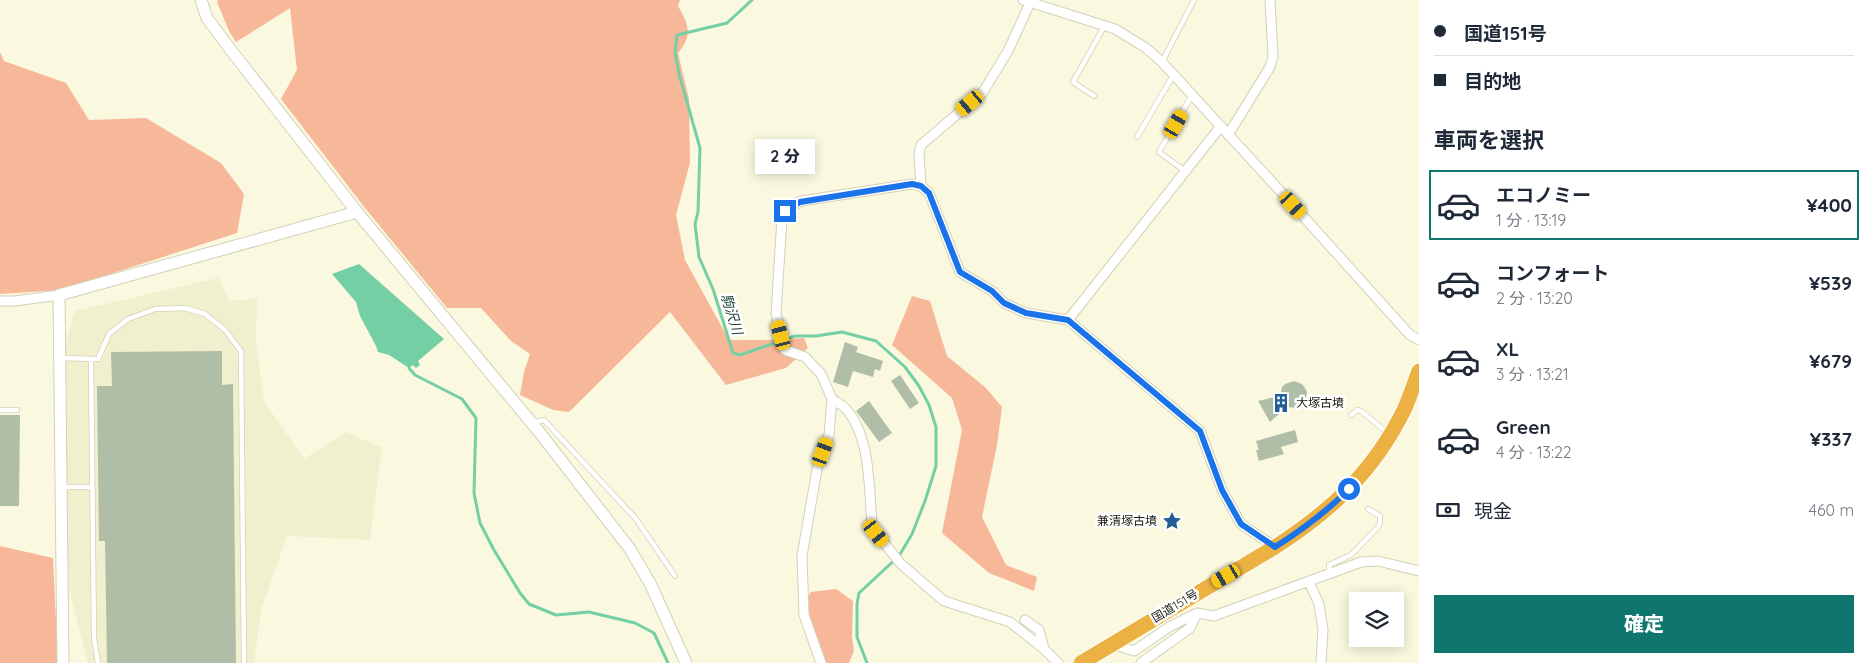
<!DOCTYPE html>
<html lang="ja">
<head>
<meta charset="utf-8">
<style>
  body { margin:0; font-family:Quicksand,"Noto Sans JP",sans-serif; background:#f2f2f3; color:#1f2937; height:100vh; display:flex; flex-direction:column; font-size:19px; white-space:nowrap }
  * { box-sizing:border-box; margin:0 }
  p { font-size:16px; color:#747a83 }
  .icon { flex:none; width:28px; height:28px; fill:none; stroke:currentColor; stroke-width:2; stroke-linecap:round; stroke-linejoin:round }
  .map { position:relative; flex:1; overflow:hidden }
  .panel { display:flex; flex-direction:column; background:#fff; width:450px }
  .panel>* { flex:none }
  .banner { display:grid; align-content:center; height:110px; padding:0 15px; background:#fff }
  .tools { position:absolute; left:1349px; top:592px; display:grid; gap:10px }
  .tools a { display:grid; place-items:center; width:55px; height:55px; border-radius:0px; background:#fff; box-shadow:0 2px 12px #0003; font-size:25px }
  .end { position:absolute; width:22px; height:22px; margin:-11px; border:6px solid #1a73e8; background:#fff; box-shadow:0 0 0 2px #fff }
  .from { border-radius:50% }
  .bubble { position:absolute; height:35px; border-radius:0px; background:#fff; box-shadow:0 2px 12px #0003; font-size:16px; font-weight:800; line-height:35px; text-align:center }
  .car { position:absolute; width:15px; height:30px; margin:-15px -8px; border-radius:6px; box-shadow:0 0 4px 1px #0007; background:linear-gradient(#f5c518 24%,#345 0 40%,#f5c518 0 76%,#345 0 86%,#f5c518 0) }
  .banner b { display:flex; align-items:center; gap:18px; height:48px; font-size:19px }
  .banner b+b { border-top:1px solid #e0e1e3 }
  .banner i { width:12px; height:12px; background:#1f2937 }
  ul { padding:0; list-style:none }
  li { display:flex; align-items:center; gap:15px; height:70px; margin:0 10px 8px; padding:0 5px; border:2px solid transparent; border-radius:0px }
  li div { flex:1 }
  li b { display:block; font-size:19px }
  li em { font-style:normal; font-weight:800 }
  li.selected { border-color:#0f766e }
  li>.icon { width:45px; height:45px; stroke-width:1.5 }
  h2 { padding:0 15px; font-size:22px; line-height:60px }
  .pay { display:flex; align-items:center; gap:12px; height:55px; padding:0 15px; font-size:19px }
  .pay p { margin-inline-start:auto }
  .button { display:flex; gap:10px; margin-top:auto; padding:10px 15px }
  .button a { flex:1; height:58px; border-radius:0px; background:#0f766e; color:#fff; font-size:20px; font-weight:800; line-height:58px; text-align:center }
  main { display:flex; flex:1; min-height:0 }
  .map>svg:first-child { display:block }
  .built { fill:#f0efce }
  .forest { fill:#f7b89a }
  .water { fill:#75cfa5 }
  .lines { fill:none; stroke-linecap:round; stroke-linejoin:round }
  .stream { stroke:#75cfa5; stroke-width:3 }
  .building { fill:#b0bea8 }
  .service-casing { stroke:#d2d1b8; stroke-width:6 }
  .minor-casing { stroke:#d2d1b8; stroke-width:11 }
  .tertiary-casing { stroke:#d2d1b8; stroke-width:13 }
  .trunk-casing { stroke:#fff; stroke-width:17 }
  .service { stroke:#fff; stroke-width:4.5 }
  .minor { stroke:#fff; stroke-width:9 }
  .tertiary { stroke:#fff; stroke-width:11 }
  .trunk { stroke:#ebb243; stroke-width:15 }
  .route { stroke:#1a73e8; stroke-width:6 }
  .labels { text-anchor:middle; stroke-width:5; stroke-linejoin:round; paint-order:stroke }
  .poi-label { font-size:12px; fill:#1a1910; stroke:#fff; text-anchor:start }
  .street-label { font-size:12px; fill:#1a1910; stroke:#fff }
  .water-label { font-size:14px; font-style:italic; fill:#1e4534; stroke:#fff }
</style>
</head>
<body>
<main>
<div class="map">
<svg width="1419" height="663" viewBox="0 0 1419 663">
  <rect width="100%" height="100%" fill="#faf9df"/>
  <path class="built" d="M218,278L230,301L257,299L256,341L264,401L304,459L346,432L382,448L370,540L287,536L261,610L254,663H88L68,585L61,358L75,311Z"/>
  <path class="forest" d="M218,0H680L678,6C689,25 693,35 678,53L689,99L690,163L676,215L685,260L729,340H767L804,338L808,348L786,368L726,385L670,312L569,412L553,410L520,395L524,372L530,354L511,341L481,308H447L365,208L281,99L297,70L290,8L236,42L229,31L217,2Z
    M0,52L4,61L66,83L89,120L146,118L221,163L244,194L237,233L61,290L0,294Z
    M912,296L930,301L947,356L986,388L1002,407L997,445L982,517L1006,565L1037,577L1034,591L989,573L942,533L962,430L952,398L892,345Z
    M0,546L53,558L58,663H0Z
    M836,589L853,601L852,637L854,651L849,663H823L811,632L806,599L811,592Z"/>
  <path class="water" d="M359,264L444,339L418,361L420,365L416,368L413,365L409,368L389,355L378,352L376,346L360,316L356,302L332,274Z"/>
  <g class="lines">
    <path class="stream" d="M752,0L727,23L677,35L675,52L679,74L700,148L698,212L695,224L699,257L713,289L733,353L740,355L795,336H816L842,332L876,341L905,367L919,386L929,405L936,427V466L925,501L912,534L899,556L859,593L857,604V637L867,663
      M409,368L415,375L462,399L476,418L474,493L480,523L494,550L520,593L529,604L556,615L589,612L635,623L654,633L668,663"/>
  </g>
  <path class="building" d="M845,342L858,347L856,352L883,361L880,371L875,369L873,377L853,371L848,387L833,382Z
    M222,351V385L233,384L236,663H107L105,541H99L97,386H112L111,352Z
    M900,375L919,403L910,409L891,381Z
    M1294,381L1302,384L1305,388L1307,392L1306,400L1303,404L1296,408L1287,407L1270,422L1258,401L1280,396L1282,387L1285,384Z
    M869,401L892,433L879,442L856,411Z
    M0,415H20L19,506H0Z
    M1295,430L1298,442L1281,447L1284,454L1259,461L1256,450H1259L1256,441Z"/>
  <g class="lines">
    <g class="service-casing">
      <path id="service" d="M1162,62L1194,0
        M1094,96L1073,82L1105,25
        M1137,137L1174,74
        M1185,171L1159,152L1192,95
        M61,358L98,359L109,334L128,319L155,309L185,308L205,314L225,330L241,351L244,663
        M91,359L94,638L98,663
        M0,410H17
        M1351,415L1357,410L1361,411L1389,434
        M534,422L544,420L636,519L675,576
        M62,487H92
        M1330,573L1329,565L1351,555L1378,527L1380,523V516L1368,509"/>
    </g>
    <g class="minor-casing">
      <path id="minor" d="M1023,0L1115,29L1146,48L1162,62L1293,205L1410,335L1419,340
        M1228,135L1270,67L1273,57L1270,0
        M921,186L919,153L921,145L983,92L1008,51L1030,3
        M0,301H15L59,295
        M1068,320L1200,431L1222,490L1241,524L1275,547
        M832,399C836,402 842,405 845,408C871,435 869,490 872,525L876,533L901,564L944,601L1010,622L1044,649L1058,663
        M1309,582L1319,604L1323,630L1321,663
        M1025,620L1039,630L1044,649
        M1112,644L1134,651L1169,627L1197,613L1214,616L1361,562L1378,561L1419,571
        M821,663L804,615L802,556L817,469L829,435L832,399L821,374L805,357L785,350L776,313L782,218L785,211L801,201L912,184L921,186L929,193L960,272L992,291L1004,303L1026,313L1068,320L1221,126
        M1141,663L1190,628L1197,613"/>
    </g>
    <g class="tertiary-casing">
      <path id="tertiary" d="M201,0L207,18L227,45L357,212L540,433L630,549L651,585L686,663
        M63,663L59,295L357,212"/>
    </g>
    <g class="trunk-casing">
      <path id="trunk" d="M1081,663L1275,547C1331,511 1374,471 1404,410C1410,397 1414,384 1419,371"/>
    </g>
    <use href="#service" class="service"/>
    <use href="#minor" class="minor"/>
    <use href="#tertiary" class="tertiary"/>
    <use href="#trunk" class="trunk"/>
  </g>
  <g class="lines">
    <path class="route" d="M785,211L800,202L912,184L921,186L929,193L960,272L992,291L1004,303L1026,313L1068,320L1200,431L1222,490L1241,524L1275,547C1302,530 1326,512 1349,489"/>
  </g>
  <defs>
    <g id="building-bare" transform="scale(1.5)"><path d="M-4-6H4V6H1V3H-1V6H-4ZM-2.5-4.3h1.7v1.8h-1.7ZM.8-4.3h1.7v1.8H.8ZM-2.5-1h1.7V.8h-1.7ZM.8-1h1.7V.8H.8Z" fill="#225e95" stroke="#fff" stroke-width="2.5" paint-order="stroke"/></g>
    <g id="sight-bare" transform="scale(1.5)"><path d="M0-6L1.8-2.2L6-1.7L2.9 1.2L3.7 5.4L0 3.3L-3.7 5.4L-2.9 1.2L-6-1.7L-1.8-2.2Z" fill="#225e95" stroke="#fff" stroke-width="2.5" paint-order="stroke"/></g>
  </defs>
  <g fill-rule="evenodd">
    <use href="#building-bare" x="1281" y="403"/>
    <use href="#sight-bare" x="1172" y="521"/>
  </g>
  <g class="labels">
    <g class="poi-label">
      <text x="1296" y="407">大塚古墳</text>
      <text x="1157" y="525" text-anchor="end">兼清塚古墳</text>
    </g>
    <g class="street-label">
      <text transform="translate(1175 606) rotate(-31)" y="4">国道151号</text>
    </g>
    <g class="water-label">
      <text transform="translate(732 314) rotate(73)" y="5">駒沢川</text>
    </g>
  </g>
</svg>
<div class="tools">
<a><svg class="icon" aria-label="layers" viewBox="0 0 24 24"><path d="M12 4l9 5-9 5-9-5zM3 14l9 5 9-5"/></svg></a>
</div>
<i class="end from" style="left:1349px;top:489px"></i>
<i class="end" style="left:785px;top:211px"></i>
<div class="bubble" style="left:755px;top:139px;width:60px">2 分</div>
<i class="car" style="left:970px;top:103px;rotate:230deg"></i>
<i class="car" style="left:1176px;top:124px;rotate:30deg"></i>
<i class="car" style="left:1293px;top:205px;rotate:138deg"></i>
<i class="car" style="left:781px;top:335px;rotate:346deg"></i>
<i class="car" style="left:823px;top:452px;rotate:20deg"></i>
<i class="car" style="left:876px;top:533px;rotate:142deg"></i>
<i class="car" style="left:1226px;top:576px;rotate:240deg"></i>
</div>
<section class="panel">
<div class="banner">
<b><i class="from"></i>国道151号</b>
<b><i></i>目的地</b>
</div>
<h2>車両を選択</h2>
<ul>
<li class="selected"><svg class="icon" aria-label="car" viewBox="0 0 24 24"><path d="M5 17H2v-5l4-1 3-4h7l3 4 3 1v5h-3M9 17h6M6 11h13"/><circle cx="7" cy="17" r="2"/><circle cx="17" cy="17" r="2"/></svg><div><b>エコノミー</b><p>1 分 · 13:19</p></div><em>¥400</em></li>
<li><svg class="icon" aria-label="car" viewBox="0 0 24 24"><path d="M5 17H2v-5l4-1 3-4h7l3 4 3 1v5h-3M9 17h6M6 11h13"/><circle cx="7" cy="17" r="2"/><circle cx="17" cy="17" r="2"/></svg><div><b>コンフォート</b><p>2 分 · 13:20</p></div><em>¥539</em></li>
<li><svg class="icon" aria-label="car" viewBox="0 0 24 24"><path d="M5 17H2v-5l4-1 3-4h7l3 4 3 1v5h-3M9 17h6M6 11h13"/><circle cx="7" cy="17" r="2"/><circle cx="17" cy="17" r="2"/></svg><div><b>XL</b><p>3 分 · 13:21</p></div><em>¥679</em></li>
<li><svg class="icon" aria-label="car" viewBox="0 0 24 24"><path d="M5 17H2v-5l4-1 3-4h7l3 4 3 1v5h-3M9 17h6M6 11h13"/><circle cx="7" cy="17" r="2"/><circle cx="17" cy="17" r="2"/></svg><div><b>Green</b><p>4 分 · 13:22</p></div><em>¥337</em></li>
</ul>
<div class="pay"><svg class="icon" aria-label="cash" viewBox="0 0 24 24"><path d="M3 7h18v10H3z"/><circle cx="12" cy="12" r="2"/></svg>現金<p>460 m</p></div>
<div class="button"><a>確定</a></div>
</section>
</main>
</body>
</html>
